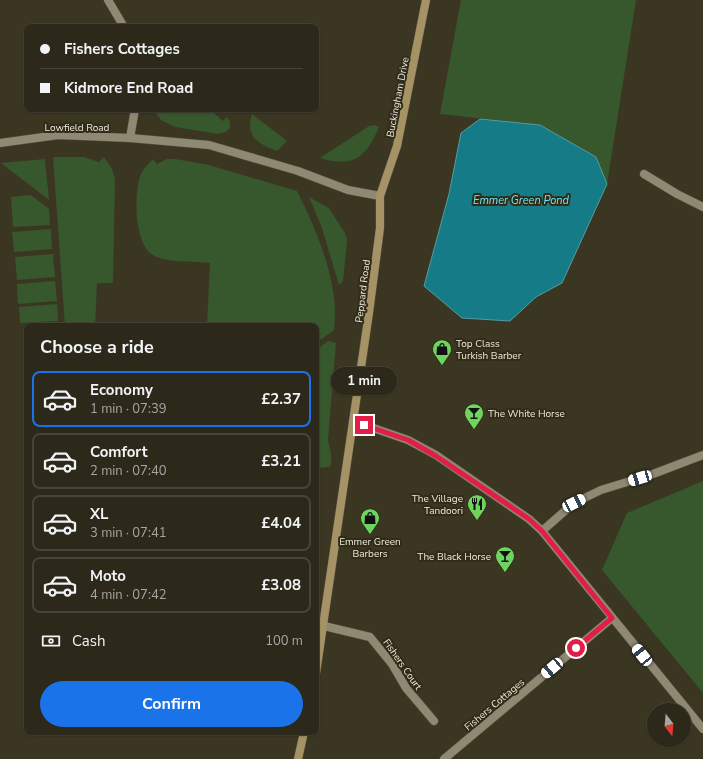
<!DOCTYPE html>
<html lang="en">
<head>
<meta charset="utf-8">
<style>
  body { margin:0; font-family:"Nunito Sans",sans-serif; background:#343023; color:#f1f3f6; height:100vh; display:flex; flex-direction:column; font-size:15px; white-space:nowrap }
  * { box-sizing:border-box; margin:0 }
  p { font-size:13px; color:#a6a6a2 }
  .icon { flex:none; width:22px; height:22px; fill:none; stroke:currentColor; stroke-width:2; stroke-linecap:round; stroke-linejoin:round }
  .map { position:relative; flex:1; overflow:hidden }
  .details { position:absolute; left:24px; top:323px; width:295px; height:412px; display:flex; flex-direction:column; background:#2c281a; border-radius:8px; box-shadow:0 1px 3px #0004,0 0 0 1px #484439 }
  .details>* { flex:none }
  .hud { position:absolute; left:24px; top:24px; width:295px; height:88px; border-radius:8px; box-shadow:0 1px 3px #0004,0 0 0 1px #484439; display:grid; align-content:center; height:88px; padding:0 16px; background:#2c281a }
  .needle { width:26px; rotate:164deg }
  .controls { position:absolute; left:647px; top:703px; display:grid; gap:8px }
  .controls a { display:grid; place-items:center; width:44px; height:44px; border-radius:50%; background:#2c281a; box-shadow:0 1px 3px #0004,0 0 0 1px #484439; font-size:20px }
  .end { position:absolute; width:18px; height:18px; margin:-9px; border:5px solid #e11d48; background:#fff; box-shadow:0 0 0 2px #fff }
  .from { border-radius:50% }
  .bubble { position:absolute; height:28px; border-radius:14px; background:#2c281a; box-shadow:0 1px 3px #0004,0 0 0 1px #484439; font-size:13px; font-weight:700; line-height:28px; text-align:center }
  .car { position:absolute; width:12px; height:24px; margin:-12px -6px; border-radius:5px; box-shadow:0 0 3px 1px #0007; background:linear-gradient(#fff 24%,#345 0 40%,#fff 0 76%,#345 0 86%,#fff 0) }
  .hud b { display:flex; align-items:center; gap:14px; height:38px; font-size:15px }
  .hud b+b { border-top:1px solid #484439 }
  .hud i { width:10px; height:10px; background:#f1f3f6 }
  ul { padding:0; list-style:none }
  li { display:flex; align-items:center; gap:12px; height:56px; margin:0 8px 6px; padding:0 8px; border:2px solid #484439; border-radius:8px }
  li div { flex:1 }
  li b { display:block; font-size:15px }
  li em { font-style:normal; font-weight:700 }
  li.on { border-color:#1a73e8 }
  li>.icon { width:36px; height:36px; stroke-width:1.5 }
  h2 { padding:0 16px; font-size:18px; line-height:48px }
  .pay { display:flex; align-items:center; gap:10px; height:44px; padding:0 16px; font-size:15px }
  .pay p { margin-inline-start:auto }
  .primary-button { display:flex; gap:8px; margin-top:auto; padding:8px 16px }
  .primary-button a { flex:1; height:46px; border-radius:24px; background:#1a73e8; color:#fff; font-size:16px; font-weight:700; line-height:46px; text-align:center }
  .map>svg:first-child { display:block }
  .green { fill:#37572d }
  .water { fill:#157b87; stroke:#569ca1 }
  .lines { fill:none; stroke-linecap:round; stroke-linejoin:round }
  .minor-casing { stroke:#575241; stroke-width:9 }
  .tertiary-casing { stroke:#575241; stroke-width:9 }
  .secondary-casing { stroke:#575241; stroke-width:9 }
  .minor { stroke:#8f8872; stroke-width:8 }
  .tertiary { stroke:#8f8872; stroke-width:8 }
  .secondary { stroke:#a69365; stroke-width:8 }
  .route { stroke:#e11d48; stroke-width:5 }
  .labels { text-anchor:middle; stroke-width:4; stroke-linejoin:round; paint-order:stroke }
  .street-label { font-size:10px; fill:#ede9dd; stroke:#312c18 }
  .poi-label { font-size:10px; fill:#ede9dd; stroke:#312c18; text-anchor:start }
  .water-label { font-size:11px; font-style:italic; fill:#66e9fb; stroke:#312c18 }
</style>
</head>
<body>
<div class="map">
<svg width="703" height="759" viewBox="0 0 703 759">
  <rect width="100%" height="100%" fill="#3b3622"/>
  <path class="green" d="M461,0H636L607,184L596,157L540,125L440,114Z
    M153,109H209L223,121L227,117L230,122V128L226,132L218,134L175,127L161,120Z
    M252,114L287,141L277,151C258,144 245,137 252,114Z
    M375,125L379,127C366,158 353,168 320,158L369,126Z
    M53,157H84L99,162L104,157L112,169L115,179L113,283H97L95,326H65Z
    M45,159L49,200L1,163Z
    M153,159L157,164L167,159H175L209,165L297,191C317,231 340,284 334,330L316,343V326H207L210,263C195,261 165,263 153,255C134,244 134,195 140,177C142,170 148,164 153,159Z
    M31,195L49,209L50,225L13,227L11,197Z
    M309,197L329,208L345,233L347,240L343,281L339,285L322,228Z
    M51,229L52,249L14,252L12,232Z
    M53,254L55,277L17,280L15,257Z
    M55,281L57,301L18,304L17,284Z
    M57,304L58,321L20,323L19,307Z
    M328,341L336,343L328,440C330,450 333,457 330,467L316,468V350Z
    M703,481V693L602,570L627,513Z"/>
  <path class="water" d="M480,119L540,125L596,157L607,184L562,283L536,297L510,321L462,318L424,286L449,194L461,133Z"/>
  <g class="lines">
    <g class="minor-casing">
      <path id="minor" d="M108,0L124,27
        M130,138L135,109
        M644,174L677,194L703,207
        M324,626L370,637L392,664L406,688L434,721
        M444,759L612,618"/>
    </g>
    <g class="tertiary-casing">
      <path id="tertiary" d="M0,143L58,135L130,138L209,145L298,171L348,190L380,196
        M353,421L408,440L436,455L529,519L542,531L703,729
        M542,531L574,503L601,490L653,474L703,455"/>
    </g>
    <g class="secondary-casing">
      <path id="secondary" d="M316,673L369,313L380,228V196L397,146L426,0
        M298,759L304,732"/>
    </g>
    <use href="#minor" class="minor"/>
    <use href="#tertiary" class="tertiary"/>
    <use href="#secondary" class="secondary"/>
  </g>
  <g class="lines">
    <path class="route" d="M364,425L408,440L436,456L529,519L542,531L612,618L576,648"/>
  </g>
  <defs>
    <g id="shop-pin" transform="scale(1)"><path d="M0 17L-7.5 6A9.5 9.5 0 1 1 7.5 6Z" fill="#6fd360" stroke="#312c18"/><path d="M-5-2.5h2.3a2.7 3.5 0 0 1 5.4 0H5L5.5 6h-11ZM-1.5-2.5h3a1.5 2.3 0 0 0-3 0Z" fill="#111"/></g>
    <g id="bar-pin" transform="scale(1)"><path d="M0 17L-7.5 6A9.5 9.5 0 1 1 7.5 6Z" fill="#6fd360" stroke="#312c18"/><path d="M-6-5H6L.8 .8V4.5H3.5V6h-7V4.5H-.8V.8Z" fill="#111"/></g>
    <g id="restaurant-pin" transform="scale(1)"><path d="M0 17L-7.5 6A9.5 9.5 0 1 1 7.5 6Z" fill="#6fd360" stroke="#312c18"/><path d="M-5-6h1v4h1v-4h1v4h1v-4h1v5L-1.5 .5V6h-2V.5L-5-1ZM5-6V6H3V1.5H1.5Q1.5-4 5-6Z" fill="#111"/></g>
  </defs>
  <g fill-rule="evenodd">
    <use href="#shop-pin" x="442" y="349"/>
    <use href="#bar-pin" x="474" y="413"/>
    <use href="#restaurant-pin" x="477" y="504"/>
    <use href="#shop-pin" x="370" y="518"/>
    <use href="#bar-pin" x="505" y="556"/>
  </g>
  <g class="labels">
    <g class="street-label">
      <text transform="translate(397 97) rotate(-79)" y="4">Buckingham Drive</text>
      <text x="77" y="131">Lowfield Road</text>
      <text transform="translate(362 291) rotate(-83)" y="4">Peppard Road</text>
      <text transform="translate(403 664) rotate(55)" y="4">Fishers Court</text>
      <text transform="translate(494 704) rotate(-40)" y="4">Fishers Cottages</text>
    </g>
    <g class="poi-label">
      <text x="456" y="347">Top Class<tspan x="456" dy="12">Turkish Barber</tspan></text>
      <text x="488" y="417">The White Horse</text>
      <text x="463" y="502" text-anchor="end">The Village<tspan x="463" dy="12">Tandoori</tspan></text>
      <text x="370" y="545" text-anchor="middle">Emmer Green<tspan x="370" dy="12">Barbers</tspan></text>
      <text x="491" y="560" text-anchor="end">The Black Horse</text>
    </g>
    <g class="water-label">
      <text x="521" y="204">Emmer Green Pond</text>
    </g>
  </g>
</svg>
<div class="controls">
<a><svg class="needle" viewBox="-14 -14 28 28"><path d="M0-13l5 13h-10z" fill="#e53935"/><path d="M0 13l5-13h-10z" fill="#a6a6a2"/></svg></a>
</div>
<i class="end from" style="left:576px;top:648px"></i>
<i class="end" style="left:364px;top:425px"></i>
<div class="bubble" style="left:331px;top:367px;width:66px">1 min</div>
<i class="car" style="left:640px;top:478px;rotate:253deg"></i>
<i class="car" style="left:574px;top:503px;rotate:64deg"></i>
<i class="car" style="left:642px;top:655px;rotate:321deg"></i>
<i class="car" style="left:552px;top:668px;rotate:230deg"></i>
<div class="hud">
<b><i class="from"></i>Fishers Cottages</b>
<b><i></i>Kidmore End Road</b>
</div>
<section class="details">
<h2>Choose a ride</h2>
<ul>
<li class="on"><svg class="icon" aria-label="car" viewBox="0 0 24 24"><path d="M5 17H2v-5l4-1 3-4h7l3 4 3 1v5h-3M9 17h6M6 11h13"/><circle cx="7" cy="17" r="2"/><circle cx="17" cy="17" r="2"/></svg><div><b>Economy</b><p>1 min · 07:39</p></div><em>£2.37</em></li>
<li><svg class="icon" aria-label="car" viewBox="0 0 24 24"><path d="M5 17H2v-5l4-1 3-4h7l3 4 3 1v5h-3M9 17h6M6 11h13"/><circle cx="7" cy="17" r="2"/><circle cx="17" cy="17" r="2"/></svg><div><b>Comfort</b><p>2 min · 07:40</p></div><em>£3.21</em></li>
<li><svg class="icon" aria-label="car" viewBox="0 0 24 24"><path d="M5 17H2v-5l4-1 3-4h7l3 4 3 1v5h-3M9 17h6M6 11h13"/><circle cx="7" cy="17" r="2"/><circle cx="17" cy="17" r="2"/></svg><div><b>XL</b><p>3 min · 07:41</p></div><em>£4.04</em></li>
<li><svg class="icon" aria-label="car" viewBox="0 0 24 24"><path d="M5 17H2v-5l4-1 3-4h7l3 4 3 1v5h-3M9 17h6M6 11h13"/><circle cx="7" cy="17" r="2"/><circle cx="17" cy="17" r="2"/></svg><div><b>Moto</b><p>4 min · 07:42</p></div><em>£3.08</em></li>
</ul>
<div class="pay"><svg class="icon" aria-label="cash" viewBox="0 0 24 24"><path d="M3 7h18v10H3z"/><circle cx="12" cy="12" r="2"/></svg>Cash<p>100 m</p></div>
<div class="primary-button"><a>Confirm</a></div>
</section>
</div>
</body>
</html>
